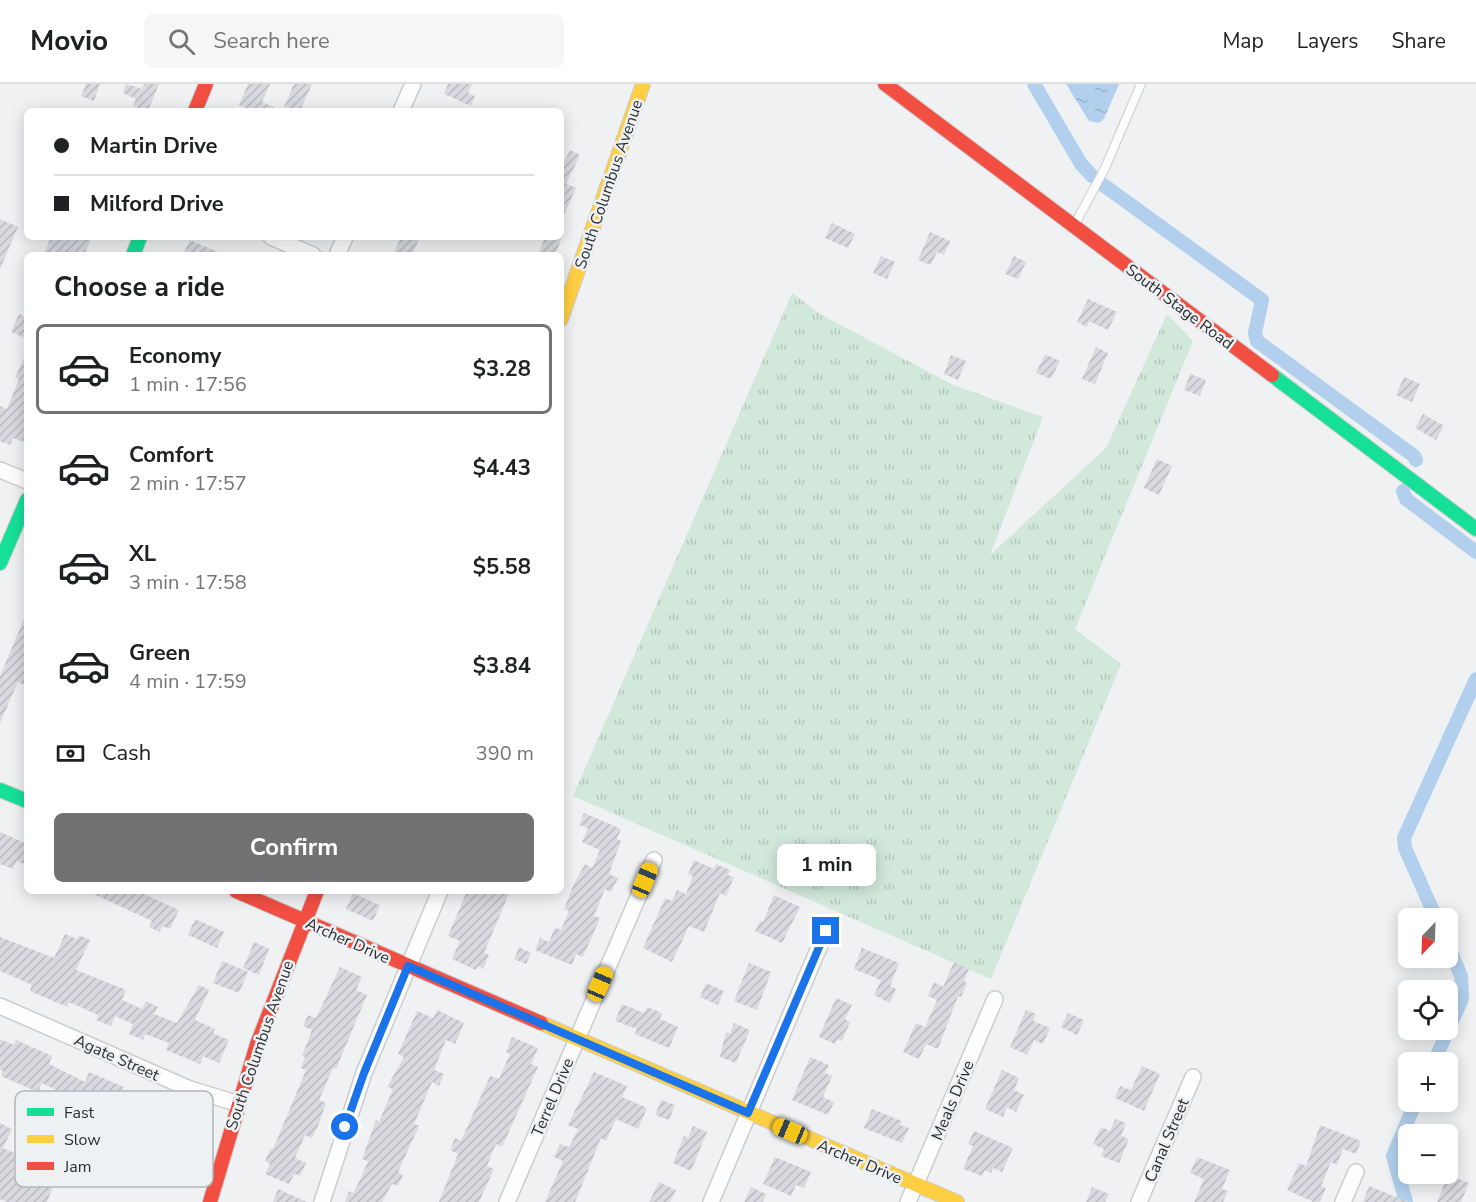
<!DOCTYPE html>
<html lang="en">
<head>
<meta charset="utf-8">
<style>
  body { margin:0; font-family:"Nunito Sans",sans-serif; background:#f6f6f6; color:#202124; height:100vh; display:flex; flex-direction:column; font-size:22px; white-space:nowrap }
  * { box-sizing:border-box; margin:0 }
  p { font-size:20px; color:#757577 }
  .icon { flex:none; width:33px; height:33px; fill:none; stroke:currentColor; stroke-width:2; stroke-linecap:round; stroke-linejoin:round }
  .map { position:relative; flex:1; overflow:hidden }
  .sheet { position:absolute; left:24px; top:168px; width:540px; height:642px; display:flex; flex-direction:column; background:#fff; border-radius:9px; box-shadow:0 3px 15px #0003 }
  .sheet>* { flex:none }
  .top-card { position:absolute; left:24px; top:24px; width:540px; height:132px; border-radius:9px; box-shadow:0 3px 15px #0003; display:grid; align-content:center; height:132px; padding:0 30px; background:#fff }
  .needle { width:39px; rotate:203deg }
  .controls { position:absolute; left:1398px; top:824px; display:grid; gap:12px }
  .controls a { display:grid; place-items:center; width:60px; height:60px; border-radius:9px; background:#fff; box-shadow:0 3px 15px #0003; font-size:30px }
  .end { position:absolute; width:27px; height:27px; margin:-14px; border:8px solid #1a73e8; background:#fff; box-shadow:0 0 0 3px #fff }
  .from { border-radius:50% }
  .bubble { position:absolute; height:42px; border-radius:9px; background:#fff; box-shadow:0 3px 15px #0003; font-size:20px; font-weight:700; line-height:42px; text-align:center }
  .car { position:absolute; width:18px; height:36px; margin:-18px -9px; border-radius:8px; box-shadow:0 0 4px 2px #0007; background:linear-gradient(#f5c518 24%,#345 0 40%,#f5c518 0 76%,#345 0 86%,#f5c518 0) }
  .top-card b { display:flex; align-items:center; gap:21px; height:57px; font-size:22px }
  .top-card b+b { border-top:2px solid #e0e0e0 }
  .top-card i { width:15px; height:15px; background:#202124 }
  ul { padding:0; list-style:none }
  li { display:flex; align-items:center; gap:18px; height:90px; margin:0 12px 9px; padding:0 18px; border:3px solid transparent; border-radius:9px }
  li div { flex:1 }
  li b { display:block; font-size:22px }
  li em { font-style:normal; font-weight:700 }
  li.on { border-color:#707273 }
  li>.icon { width:54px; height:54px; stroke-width:1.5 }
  h2 { padding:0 30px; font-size:27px; line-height:72px }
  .pay { display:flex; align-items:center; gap:15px; height:66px; padding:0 30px; font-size:22px }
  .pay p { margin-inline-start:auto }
  .cta { display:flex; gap:12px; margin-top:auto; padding:12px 30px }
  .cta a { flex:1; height:69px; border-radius:9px; background:#707273; color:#fff; font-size:24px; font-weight:700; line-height:69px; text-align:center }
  header { display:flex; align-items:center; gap:36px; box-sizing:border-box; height:84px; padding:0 30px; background:#fff; border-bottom:2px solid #e0e0e0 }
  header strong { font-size:28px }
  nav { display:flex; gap:33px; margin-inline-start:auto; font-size:21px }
  .search { width:420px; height:54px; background:#f6f6f6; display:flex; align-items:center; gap:15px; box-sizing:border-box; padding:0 21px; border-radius:9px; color:#757577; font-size:22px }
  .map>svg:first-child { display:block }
  .grass { fill:url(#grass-tufts) }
  .water { fill:url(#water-ripples) }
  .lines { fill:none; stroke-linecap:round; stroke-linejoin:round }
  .canal { stroke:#b2d0ed; stroke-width:14 }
  .building { fill:url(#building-hatch) }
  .lane-casing { stroke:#cbcccd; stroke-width:10 }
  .street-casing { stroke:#cbcccd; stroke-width:18 }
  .fast-casing { stroke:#cbcccd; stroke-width:16 }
  .slow-casing { stroke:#cbcccd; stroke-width:16 }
  .jam-casing { stroke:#cbcccd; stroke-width:16 }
  .lane { stroke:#fdfdfd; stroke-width:8 }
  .street { stroke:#fdfdfd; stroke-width:15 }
  .fast { stroke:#16e098; stroke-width:14 }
  .slow { stroke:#ffcf43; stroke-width:14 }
  .jam { stroke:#f24e42; stroke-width:14 }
  .route { stroke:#1a73e8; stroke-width:8 }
  .labels { text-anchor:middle; stroke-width:5; stroke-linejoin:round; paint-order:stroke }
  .street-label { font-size:16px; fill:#2c2d2e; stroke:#eef1f4 }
  .key { fill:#eef1f4; stroke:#b4b6b9; stroke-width:1.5 }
  .key-label { font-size:16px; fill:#2c2d2e }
</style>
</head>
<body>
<header>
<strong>Movio</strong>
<div class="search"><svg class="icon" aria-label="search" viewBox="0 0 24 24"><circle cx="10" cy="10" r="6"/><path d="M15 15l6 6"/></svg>Search here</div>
<nav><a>Map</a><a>Layers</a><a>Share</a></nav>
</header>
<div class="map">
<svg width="1476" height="1118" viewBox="0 0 1476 1118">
  <defs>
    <pattern id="grass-tufts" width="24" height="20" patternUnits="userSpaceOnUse" patternTransform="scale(1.5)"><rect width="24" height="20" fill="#d2e8db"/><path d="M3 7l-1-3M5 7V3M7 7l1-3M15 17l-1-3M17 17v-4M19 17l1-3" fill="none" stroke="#b4c7bc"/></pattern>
    <pattern id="water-ripples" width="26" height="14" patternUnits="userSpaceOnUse" patternTransform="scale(1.5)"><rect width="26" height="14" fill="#b2d0ed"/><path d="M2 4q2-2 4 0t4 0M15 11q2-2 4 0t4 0" fill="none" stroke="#99b3cc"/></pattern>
    <pattern id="building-hatch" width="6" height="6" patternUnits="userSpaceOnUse" patternTransform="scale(1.5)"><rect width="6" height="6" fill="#d9d9e0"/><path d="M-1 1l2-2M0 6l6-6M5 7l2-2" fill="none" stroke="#babbc0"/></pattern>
  </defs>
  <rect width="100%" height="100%" fill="#eff1f3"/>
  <path class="grass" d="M792,209L822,231L953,301L1043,333L990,471L1106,364L1167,230L1193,257L1075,545L1121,580L991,895L573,712Z"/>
  <path class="water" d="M1066,0H1119L1104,35L1099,39L1089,37Z"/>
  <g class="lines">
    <path class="canal" d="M1034,0L1081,80L1092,92
      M1102,100L1262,216L1255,249L1257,257L1414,372L1416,376
      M1403,407L1406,415L1476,468
      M1436,834L1405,764L1404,754L1476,595
      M1434,978L1462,915L1461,892L1448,861
      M1406,1118L1393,1072L1416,1017"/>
  </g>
  <path class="building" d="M86,0H100L94,17L81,12Z
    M126,0L142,5L144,0H159L148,27L133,22L136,15L123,9Z
    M248,0H270L262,18L282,27H252L239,21Z
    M294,0H312L300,27L284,23Z
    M448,0H472L468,9L475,12L471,22L444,10Z
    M570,66L580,71L566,100L576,104L561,137V84Z
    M0,135L18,143L0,185Z
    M832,139L855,150L848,164L825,154Z
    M930,148L950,157L944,171L937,168L931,181L918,176Z
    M51,153H92L84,171H43Z
    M401,153H420L412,171H393Z
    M545,153H562L555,171L539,169Z
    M190,156L225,171H183Z
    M881,172L895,178L887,195L873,189Z
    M1014,172L1026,178L1018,195L1005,190Z
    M1088,215L1117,228L1108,246L1089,237L1087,243L1077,238Z
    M19,230L27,234V255L11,248Z
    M1096,263L1108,269L1095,300L1082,295Z
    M27,267V350L24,358L13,354L10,361L0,357V322L7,325L19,295L15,294Z
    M1045,270L1060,277L1051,295L1036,289Z
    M951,271L966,277L958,296L944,290Z
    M1190,290L1206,296L1200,312L1184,306Z
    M1404,293L1420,300L1412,318L1396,311Z
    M1423,330L1444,342L1436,356L1415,344Z
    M1157,375L1172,382L1159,411L1144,404Z
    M27,528V602L18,598L0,639V592Z
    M584,729L621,745L617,755L621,757L609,790L618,794L611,808L605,805L594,832L600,834L583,873L576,870L572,881L535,866L540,854L549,858L555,843L561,846L569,827L564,825L573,802L585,780L592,784L600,766L582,758L588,744L579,741Z
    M0,748L27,760V781L17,777L13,785L0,780Z
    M694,776L714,785L716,780L730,786L728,791L734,793L726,812L720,809L704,848L689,842L672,878L643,864L665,814L672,817L677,806L686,810L693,792L688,790Z
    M87,807H137L179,826L170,845L162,842L160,848L149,843L152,837Z
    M467,807H510L484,869L489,871L483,885L478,882L476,886L452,875L460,857L448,852Z
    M353,809L380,821L373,837L346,825Z
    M774,811L800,823L782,859L755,847L760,837L763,838Z
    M195,835L224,848L217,864L188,851Z
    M65,850L77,855L79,851L90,856L76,886L126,906L122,916L142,925L146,917L158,923L154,930L177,939L199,901L209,906L195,936L215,945L213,949L229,956L219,979L203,972L200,980L166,966L169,959L145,950L143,956L129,950L133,940L115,932L111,942L96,936L98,931L69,918L67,923L30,907L32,901L0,887V853L54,874Z
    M254,858L269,865L259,891L243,884Z
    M519,863L531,869L526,880L514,875Z
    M862,864L899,879L890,902L896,905L890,919L874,911L881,896L854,885Z
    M222,877L248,888L239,909L213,899Z
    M954,878L969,885L964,897L967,899L961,913L958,912L938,965L926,960L919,975L903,968L916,939L925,943L937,916L928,912L934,898L943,903Z
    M749,879L771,888L757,926L734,917Z
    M340,883L362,893L356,906L367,911L336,985L333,984L319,1016L326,1019L318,1042L312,1054L305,1051L295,1074L306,1079L300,1092L294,1090L289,1100L265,1090L270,1080L265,1077L271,1064L273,1065L306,986L301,984L305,973L302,972L312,946L303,942L308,931L316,934Z
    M706,899L724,907L718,921L700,913Z
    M836,914L852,921L845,935L850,938L842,957L837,955L835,960L819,953Z
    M622,920L644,929L647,923L662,929L660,935L678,943L669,964L635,950L637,945L615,937Z
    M437,926L464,939L455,960L446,956L434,986L444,990L439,1002L432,998L414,1040L419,1042L398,1088L403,1091L398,1102L392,1100L382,1118H345L349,1107L353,1109L359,1098L368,1077L362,1075L376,1036L379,1038L393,1005L387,1003L404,973L398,970L417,927L433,934Z
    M1026,926L1036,930L1033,937L1050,944L1043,960L1034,956L1027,971L1010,963Z
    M1068,929L1084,936L1077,951L1061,943Z
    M734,939L750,946L736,979L720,973L726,948L730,950Z
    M512,953L538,964L531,980L538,983L502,1063L496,1060L487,1082L494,1085L479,1118H439L458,1070L450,1066L455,1054L461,1057L490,992L499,995L510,970L506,968Z
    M0,955L14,961L16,956L52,972L49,980L85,998L89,988L124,1003L121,1009L150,1022L153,1016L166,1022L164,1026L189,1037L187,1043L194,1046L182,1075L161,1066L163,1061L86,1029L82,1038L65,1030L67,1026L55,1020L60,1008L42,999L38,1008L1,992L3,987L0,986Z
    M810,973L829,981L825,989L832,992L823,1013L834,1018L828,1031L792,1016Z
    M1142,982L1160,990L1144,1027L1115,1014L1120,1002L1131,1006Z
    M1002,986L1019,994L1014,1006L1024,1011L1016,1028L1007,1023L1003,1033L985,1025Z
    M594,988L627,1002L622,1013L647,1024L638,1045L616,1035L606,1057L601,1054L575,1118H545L563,1077L554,1073L560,1060L569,1063L578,1045L568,1041Z
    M661,1016L675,1021L669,1036L655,1031Z
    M872,1025L902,1037L900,1041L909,1044L902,1059L864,1044Z
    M1115,1035L1126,1039L1121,1052L1129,1055L1119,1079L1101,1072L1104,1065L1093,1060L1101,1043L1110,1047Z
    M0,1039L12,1045L3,1064L59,1088L47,1118H7L0,1115Z
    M1320,1041L1361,1057L1356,1070L1343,1065L1337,1081L1331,1078L1321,1102L1326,1104L1320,1118H1314L1287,1106L1299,1079L1306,1082Z
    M693,1042L707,1048L691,1087L673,1079L684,1052L688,1054Z
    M974,1047L1013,1064L1002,1088L993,1084L991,1089L985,1086L982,1092L963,1085L973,1062L968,1060Z
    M775,1073L811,1088L804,1104L796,1101L791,1112L763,1100Z
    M1197,1073L1230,1086L1222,1105L1228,1107L1223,1118H1194L1204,1095L1190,1089Z
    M1448,1091L1469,1099L1461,1118H1437Z
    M659,1098L676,1106L670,1118H649Z
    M1369,1102L1408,1118H1363Z
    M751,1103L766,1110L763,1118H744Z
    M1092,1103L1109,1110L1105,1118H1086Z
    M278,1105L307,1118H273Z"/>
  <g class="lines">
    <g class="lane-casing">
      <path id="lane" d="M1076,138L1105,84L1141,0"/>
    </g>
    <g class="street-casing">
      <path id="street" d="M401,27L413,0
        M271,153L313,171
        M337,171L345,153
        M0,386L27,397
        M0,922L190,1005L236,1019
        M322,1118L364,989L440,807
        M507,1118L654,776
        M711,1118L826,847
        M908,1118L995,915
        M1139,1118L1193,993
        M1343,1118L1356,1088"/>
    </g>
    <g class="fast-casing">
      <path id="fast" d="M133,171L140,153
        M1272,291L1476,445
        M0,479L27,416
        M0,706L27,717"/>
    </g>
    <g class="slow-casing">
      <path id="slow" d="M561,235L643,0
        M541,939L957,1118"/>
    </g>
    <g class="jam-casing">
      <path id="jam" d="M885,0L1272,291
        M195,27L206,0
        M236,807L541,939
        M210,1118L257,960L317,807"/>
    </g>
    <use href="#lane" class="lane"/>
    <use href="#street" class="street"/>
    <use href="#fast" class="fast"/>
    <use href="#slow" class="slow"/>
    <use href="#jam" class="jam"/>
  </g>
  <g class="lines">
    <path class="route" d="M345,1043L364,989L408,882L748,1029L826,847"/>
  </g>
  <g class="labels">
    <g class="street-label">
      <text transform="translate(608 100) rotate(-71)" y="6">South Columbus Avenue</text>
      <text transform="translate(1180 222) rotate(37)" y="6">South Stage Road</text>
      <text transform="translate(348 856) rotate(24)" y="6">Archer Drive</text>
      <text transform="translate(259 961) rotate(-71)" y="6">South Columbus Avenue</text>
      <text transform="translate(117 973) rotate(24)" y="6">Agate Street</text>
      <text transform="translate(552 1013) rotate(-67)" y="6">Terrel Drive</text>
      <text transform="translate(952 1016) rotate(-67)" y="6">Meals Drive</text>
      <text transform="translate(1166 1056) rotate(-67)" y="6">Canal Street</text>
      <text transform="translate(860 1077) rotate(23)" y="6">Archer Drive</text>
    </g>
  </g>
  <rect x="15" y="1007" width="198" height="96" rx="9" class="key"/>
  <rect x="27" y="1024" width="27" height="8" fill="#16e098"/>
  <rect x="27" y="1051" width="27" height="8" fill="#ffcf43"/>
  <rect x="27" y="1078" width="27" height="8" fill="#f24e42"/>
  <g class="key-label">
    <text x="64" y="1034">Fast</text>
    <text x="64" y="1061">Slow</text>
    <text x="64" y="1088">Jam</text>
  </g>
</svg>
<div class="controls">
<a><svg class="needle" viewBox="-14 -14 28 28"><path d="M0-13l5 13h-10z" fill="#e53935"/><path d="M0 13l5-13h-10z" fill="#757577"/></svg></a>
<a><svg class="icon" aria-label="locate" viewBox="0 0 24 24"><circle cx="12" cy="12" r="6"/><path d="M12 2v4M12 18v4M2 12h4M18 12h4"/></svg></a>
<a>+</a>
<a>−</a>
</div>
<i class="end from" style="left:345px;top:1043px"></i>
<i class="end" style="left:826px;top:847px"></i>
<div class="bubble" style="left:777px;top:760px;width:99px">1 min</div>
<i class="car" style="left:645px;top:796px;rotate:23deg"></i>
<i class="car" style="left:600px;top:900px;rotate:23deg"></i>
<i class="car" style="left:790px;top:1047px;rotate:293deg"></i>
<div class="top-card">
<b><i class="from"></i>Martin Drive</b>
<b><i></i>Milford Drive</b>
</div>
<section class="sheet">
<h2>Choose a ride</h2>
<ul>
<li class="on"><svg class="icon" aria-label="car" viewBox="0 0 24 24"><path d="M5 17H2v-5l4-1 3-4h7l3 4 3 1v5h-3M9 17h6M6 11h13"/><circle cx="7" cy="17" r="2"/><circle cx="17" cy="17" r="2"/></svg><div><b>Economy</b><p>1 min · 17:56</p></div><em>$3.28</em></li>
<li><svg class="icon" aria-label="car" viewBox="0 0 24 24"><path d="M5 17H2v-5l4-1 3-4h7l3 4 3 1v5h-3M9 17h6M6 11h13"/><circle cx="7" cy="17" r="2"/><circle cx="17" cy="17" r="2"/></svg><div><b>Comfort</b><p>2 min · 17:57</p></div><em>$4.43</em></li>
<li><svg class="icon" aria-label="car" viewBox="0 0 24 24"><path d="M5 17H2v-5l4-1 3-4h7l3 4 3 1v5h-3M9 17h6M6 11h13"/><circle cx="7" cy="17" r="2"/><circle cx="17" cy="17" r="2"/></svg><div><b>XL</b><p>3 min · 17:58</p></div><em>$5.58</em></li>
<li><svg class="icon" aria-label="car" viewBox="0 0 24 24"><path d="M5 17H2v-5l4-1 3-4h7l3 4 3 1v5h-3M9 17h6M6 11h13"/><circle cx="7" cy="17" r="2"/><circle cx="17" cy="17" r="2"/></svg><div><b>Green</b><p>4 min · 17:59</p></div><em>$3.84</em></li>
</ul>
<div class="pay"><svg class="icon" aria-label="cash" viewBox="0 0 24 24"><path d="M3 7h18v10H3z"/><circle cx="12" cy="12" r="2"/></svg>Cash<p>390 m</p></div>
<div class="cta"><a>Confirm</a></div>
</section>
</div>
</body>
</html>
